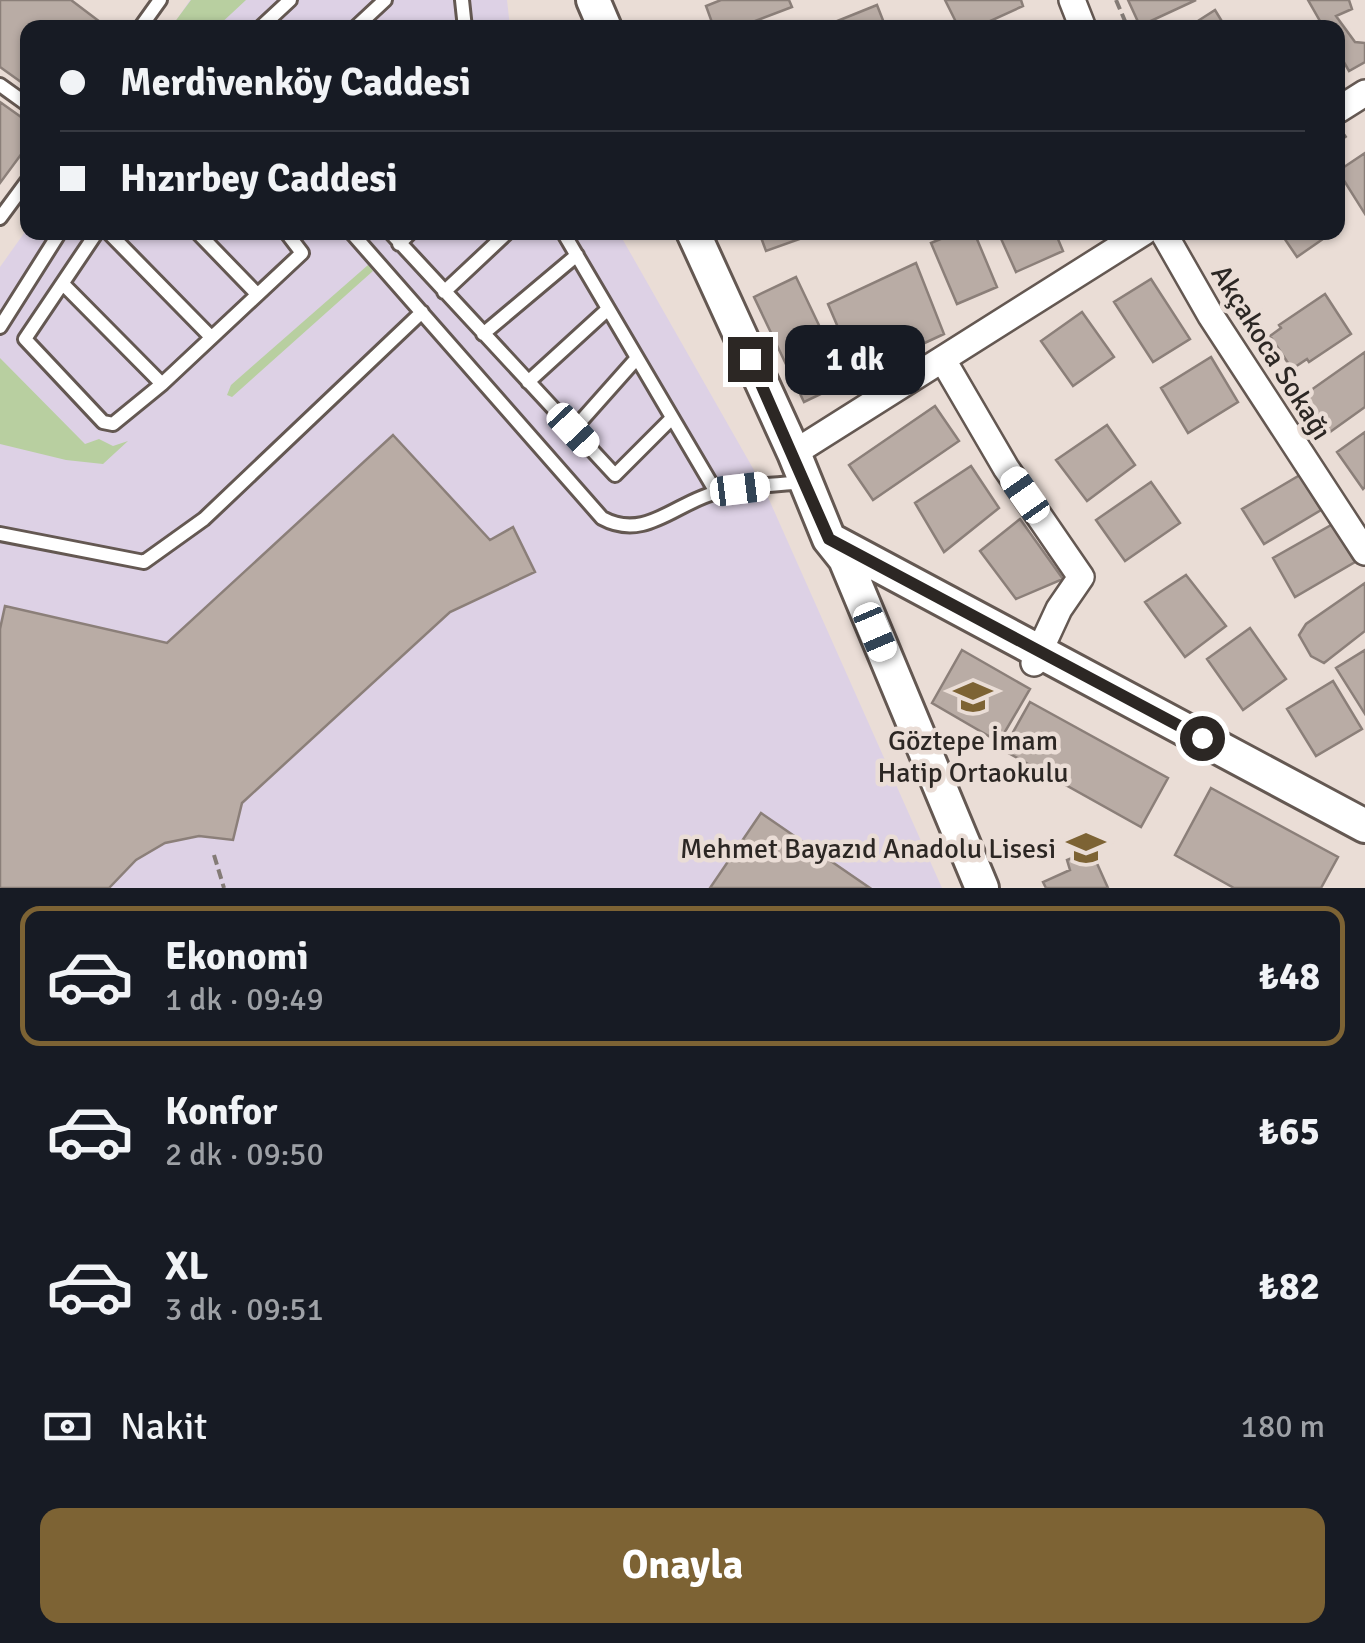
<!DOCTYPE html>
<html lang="tr">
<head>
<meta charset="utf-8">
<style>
  body { margin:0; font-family:Signika,sans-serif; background:#20242c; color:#f1f3f6; height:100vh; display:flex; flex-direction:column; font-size:38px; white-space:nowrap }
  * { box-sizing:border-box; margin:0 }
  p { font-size:32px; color:#9ea1a6 }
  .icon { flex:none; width:55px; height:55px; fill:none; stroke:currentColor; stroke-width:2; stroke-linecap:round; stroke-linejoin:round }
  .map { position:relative; height:888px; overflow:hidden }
  .side { display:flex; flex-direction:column; background:#171b24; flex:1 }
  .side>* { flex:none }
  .hud { position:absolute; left:20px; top:20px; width:1325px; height:220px; border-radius:20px; box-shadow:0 2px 8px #0004; display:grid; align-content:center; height:220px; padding:0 40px; background:#171b24 }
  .end { position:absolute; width:45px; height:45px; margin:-22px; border:12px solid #2c2724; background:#fff; box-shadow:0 0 0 5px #fff }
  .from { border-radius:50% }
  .bubble { position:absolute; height:70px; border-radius:20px; background:#171b24; box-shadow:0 2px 8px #0004; font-size:32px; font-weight:700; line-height:70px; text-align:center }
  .car { position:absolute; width:30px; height:60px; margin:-30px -15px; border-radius:12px; box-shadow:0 0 8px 2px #0007; background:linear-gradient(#fff 24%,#345 0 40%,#fff 0 76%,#345 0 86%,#fff 0) }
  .hud b { display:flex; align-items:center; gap:35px; height:95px; font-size:38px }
  .hud b+b { border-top:2px solid #363941 }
  .hud i { width:25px; height:25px; background:#f1f3f6 }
  ul { padding:18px 0 0; list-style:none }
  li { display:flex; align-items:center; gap:30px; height:140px; margin:0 20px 15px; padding:0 20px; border:5px solid transparent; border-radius:20px }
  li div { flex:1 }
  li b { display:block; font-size:38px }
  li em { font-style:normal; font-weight:700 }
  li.active { border-color:#7d6334 }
  li>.icon { width:90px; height:90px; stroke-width:1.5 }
  .pay { display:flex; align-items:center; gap:25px; height:110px; padding:0 40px; font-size:38px }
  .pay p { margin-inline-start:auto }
  .cta { display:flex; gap:20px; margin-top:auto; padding:20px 40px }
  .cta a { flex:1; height:115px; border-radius:20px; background:#7d6334; color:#fff; font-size:40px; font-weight:700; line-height:115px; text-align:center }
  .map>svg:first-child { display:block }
  .medical { fill:#ddd1e5 }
  .green { fill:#b8cfa0 }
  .building { fill:#b9aca5; stroke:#8b7f79; stroke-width:2.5 }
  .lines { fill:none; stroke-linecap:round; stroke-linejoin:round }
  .service-casing { stroke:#645852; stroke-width:18 }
  .minor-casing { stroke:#645852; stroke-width:30 }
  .tertiary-casing { stroke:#645852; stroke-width:38 }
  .path { stroke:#847b76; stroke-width:4; stroke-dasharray:10 5; stroke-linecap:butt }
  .service { stroke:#fff; stroke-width:12 }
  .minor { stroke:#fff; stroke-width:25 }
  .tertiary { stroke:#fff; stroke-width:32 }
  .route { stroke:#2c2724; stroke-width:12 }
  .labels { text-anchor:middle; stroke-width:9; stroke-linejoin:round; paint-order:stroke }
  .street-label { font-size:28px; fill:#2c2724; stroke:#eaddd6 }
  .poi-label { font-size:28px; fill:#2c2724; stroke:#eaddd6 }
</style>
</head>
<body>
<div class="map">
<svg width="1365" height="888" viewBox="0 0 1365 888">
  <rect width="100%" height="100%" fill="#eaddd6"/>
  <path class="medical" d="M190,0H507L510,27L171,28Z
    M27,229L28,232L619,233L763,486L942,888H0V267Z"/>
  <path class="green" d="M191,0H246L217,27H171Z
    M368,265L373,271L232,397L227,395L231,385Z
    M0,358L85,444L99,439L113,446L128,441L103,464L66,460L0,444Z"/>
  <path class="building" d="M0,0H71L108,28H28V87L0,67Z
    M721,0H789L792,7L737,28H714L706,6Z
    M945,0H1021L1023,6L975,28H959Z
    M1128,0H1196L1140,26Z
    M1308,0H1349L1352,9L1336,16L1355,42L1365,43V62L1349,71L1338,52V28H1324Z
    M877,5L886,28H826L825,26Z
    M1215,10L1226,28H1187Z
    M0,102L28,122V145L0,183Z
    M1365,153V214L1338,171Z
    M759,232H819L766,251Z
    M957,232H974L997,287L957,304L931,243Z
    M998,232H1055L1063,251L1016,272Z
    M1280,232H1333L1297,257Z
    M916,263L944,334L858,374L828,304Z
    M796,277L846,382L804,402L754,297Z
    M1151,279L1190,339L1153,362L1114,302Z
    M1325,294L1351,334L1309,362L1307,359L1292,369L1270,336L1281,328L1279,325Z
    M1082,312L1114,357L1073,386L1041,341Z
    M1365,352V407L1330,432L1304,395Z
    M1211,357L1238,402L1188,433L1161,388Z
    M935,406L959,441L873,500L849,465Z
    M1107,425L1135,465L1087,501L1056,460Z
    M1365,432V487L1363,489L1337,452Z
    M393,435L490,540L513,527L535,572L450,612L242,803L233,840L199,836L165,843L136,860L109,888H0V629L5,606L167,643Z
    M971,466L999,508L944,552L915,503Z
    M1300,475L1321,510L1264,544L1242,509Z
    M1151,482L1180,523L1125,561L1096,520Z
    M1020,519L1063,579L1016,599L980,551Z
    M1333,524L1355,562L1295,597L1273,558Z
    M1186,575L1226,626L1185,657L1145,602Z
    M1365,583V631L1324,663L1311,656L1299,635L1306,624Z
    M1250,628L1286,679L1243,710L1207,659Z
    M962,650L1030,689L999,742L932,703Z
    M1365,650V714L1336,668Z
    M1333,681L1362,729L1316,756L1287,709Z
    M1030,702L1168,778L1141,827L1003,750Z
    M1211,788L1338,857L1321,888H1234L1175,855Z
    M761,813L870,888H710Z
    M1091,850L1108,888H1046L1043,882L1070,870L1067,860Z"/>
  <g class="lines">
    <g class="service-casing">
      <path id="service" d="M462,0L465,28
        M140,28L160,0
        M260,28L290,0
        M355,28L385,0
        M0,85L28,105
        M0,218L28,180
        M97,232L25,339L103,422L113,424L162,384L302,253L286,232
        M108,232L210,336
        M197,232L257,294
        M351,232L602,518C646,542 677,501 718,492C746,485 776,485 804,482
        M390,232L615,475L672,418
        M563,232L716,492
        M399,244L411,232
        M63,284L162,384
        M444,292L508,232
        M0,327L60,232
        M483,334L577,255
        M528,382L608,309
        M573,430L637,358
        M0,534L144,562L204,519L422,312"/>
    </g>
    <g class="minor-casing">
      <path id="minor" d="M1072,0L1083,28
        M1338,110L1365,93
        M1163,232L1211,316L1365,552
        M943,360L1006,468L1081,577L1059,609L1034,663
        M794,453L1144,232"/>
    </g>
    <g class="tertiary-casing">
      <path id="tertiary" d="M593,0L605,28
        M693,232L794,453L829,539L845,559L982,888
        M831,540L1365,826"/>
    </g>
    <path class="path" d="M1116,0L1128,28
      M1338,141L1350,133
      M214,855L224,888"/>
    <use href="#service" class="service"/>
    <use href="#minor" class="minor"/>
    <use href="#tertiary" class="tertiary"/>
  </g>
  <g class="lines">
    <path class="route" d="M750,359L829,539L1202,738"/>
  </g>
  <defs>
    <g id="school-bare" transform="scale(3)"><path d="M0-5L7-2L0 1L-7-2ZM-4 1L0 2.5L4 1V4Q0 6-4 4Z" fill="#7d6334" stroke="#eaddd6" stroke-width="2.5" paint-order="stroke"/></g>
  </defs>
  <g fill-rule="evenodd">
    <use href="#school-bare" x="973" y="697"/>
    <use href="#school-bare" x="1086" y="848"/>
  </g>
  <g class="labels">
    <g class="street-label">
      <text transform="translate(1272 352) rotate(58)" y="10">Akçakoca Sokağı</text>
    </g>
    <g class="poi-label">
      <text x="973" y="750">Göztepe İmam<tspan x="973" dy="32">Hatip Ortaokulu</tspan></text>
      <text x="1056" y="858" text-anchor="end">Mehmet Bayazıd Anadolu Lisesi</text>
    </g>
  </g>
</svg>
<i class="end from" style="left:1202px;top:738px"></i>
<i class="end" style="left:750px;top:359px"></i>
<div class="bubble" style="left:785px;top:325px;width:140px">1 dk</div>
<i class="car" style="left:573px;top:430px;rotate:137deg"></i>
<i class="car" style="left:740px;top:489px;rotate:83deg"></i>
<i class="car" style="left:1025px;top:495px;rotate:325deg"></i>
<i class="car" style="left:875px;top:632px;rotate:157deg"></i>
<div class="hud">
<b><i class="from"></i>Merdivenköy Caddesi</b>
<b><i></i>Hızırbey Caddesi</b>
</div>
</div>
<section class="side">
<ul>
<li class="active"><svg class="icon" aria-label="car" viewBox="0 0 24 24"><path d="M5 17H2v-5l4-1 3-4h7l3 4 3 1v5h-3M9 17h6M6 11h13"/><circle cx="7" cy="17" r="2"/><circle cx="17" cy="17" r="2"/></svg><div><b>Ekonomi</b><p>1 dk · 09:49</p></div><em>₺48</em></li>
<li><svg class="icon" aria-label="car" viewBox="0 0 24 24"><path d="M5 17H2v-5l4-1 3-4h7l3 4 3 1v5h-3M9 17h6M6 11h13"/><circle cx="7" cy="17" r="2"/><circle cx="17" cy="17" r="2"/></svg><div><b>Konfor</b><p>2 dk · 09:50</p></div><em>₺65</em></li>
<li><svg class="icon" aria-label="car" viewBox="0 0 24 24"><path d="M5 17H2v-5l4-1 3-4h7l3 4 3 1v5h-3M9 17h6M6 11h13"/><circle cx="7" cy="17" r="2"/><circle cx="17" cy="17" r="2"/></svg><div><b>XL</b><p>3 dk · 09:51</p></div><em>₺82</em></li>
</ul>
<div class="pay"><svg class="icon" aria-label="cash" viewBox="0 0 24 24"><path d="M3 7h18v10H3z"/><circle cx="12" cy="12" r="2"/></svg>Nakit<p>180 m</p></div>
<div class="cta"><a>Onayla</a></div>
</section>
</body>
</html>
